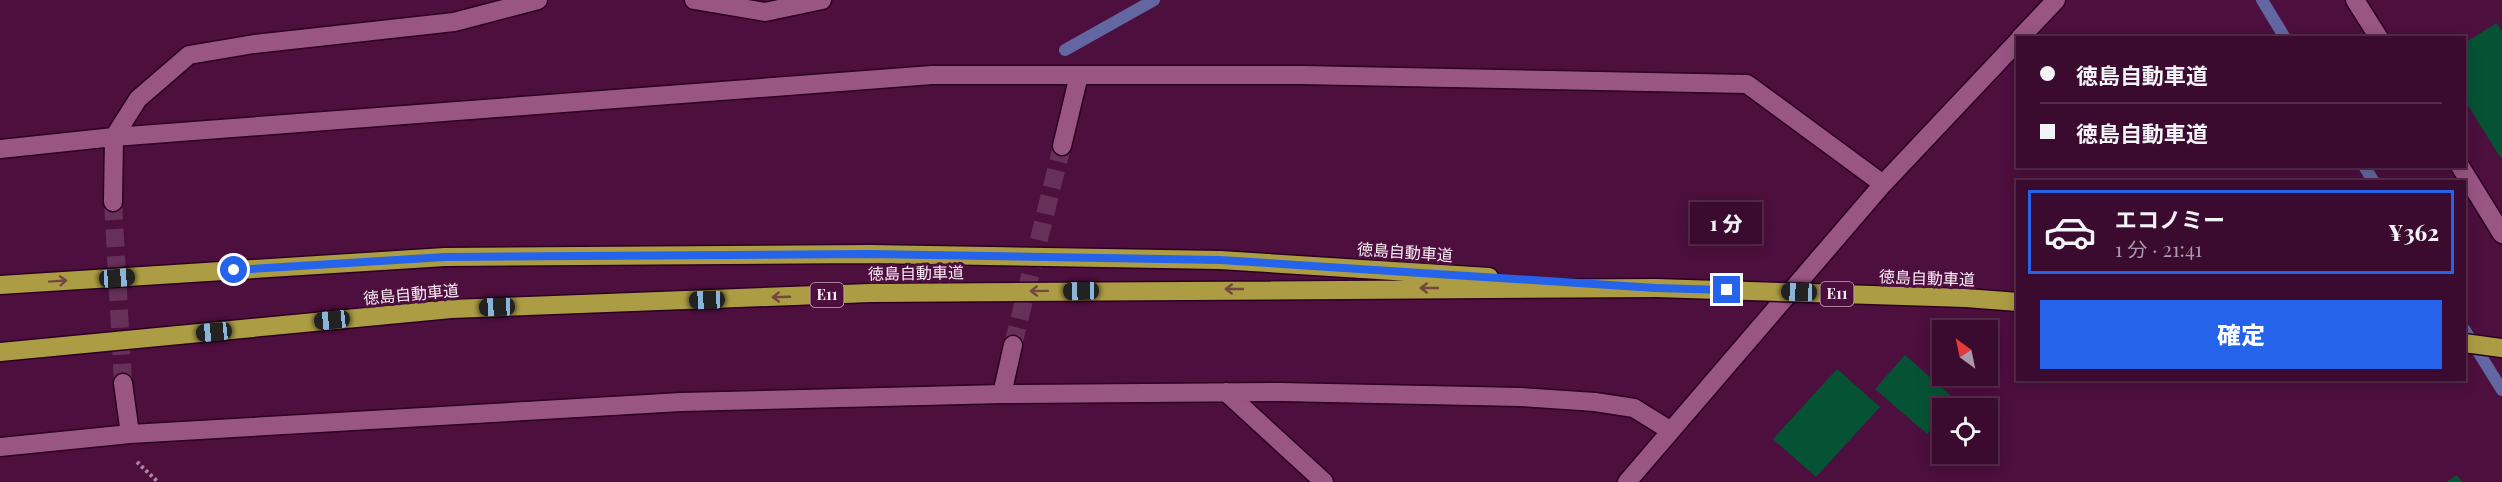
<!DOCTYPE html>
<html lang="ja">
<head>
<meta charset="utf-8">
<style>
  body { margin:0; font-family:"Playfair Display","Noto Sans JP",serif; background:#411436; color:#f1f3f6; height:100vh; display:flex; flex-direction:column; font-size:22px; white-space:nowrap }
  * { box-sizing:border-box; margin:0 }
  p { font-size:20px; color:#ab9baa }
  .icon { flex:none; width:33px; height:33px; fill:none; stroke:currentColor; stroke-width:2; stroke-linecap:round; stroke-linejoin:round }
  .map { position:relative; flex:1; overflow:hidden }
  .sheet { position:absolute; left:2016px; top:180px; width:450px; height:201px; display:flex; flex-direction:column; background:#3a0b2e; border-radius:0px; box-shadow:0 3px 15px #0003,0 0 0 2px #542b4a }
  .sheet>* { flex:none }
  .guide { position:absolute; left:2016px; top:36px; width:450px; height:132px; border-radius:0px; box-shadow:0 3px 15px #0003,0 0 0 2px #542b4a; display:grid; align-content:center; height:132px; padding:0 24px; background:#3a0b2e }
  .needle { width:39px; rotate:327deg }
  .fabs { position:absolute; left:1932px; top:320px; display:grid; gap:12px }
  .fabs a { display:grid; place-items:center; width:66px; height:66px; border-radius:0px; background:#3a0b2e; box-shadow:0 3px 15px #0003,0 0 0 2px #542b4a; font-size:30px }
  .end { position:absolute; width:27px; height:27px; margin:-14px; border:8px solid #2563eb; background:#fff; box-shadow:0 0 0 3px #fff }
  .from { border-radius:50% }
  .bubble { position:absolute; height:42px; border-radius:0px; background:#3a0b2e; box-shadow:0 3px 15px #0003,0 0 0 2px #542b4a; font-size:20px; font-weight:800; line-height:42px; text-align:center }
  .car { position:absolute; width:18px; height:36px; margin:-18px -9px; border-radius:8px; box-shadow:0 0 4px 2px #0007; background:linear-gradient(#222 24%,#8ab4d8 0 40%,#222 0 76%,#8ab4d8 0 86%,#222 0) }
  .guide b { display:flex; align-items:center; gap:21px; height:57px; font-size:22px }
  .guide b+b { border-top:2px solid #542b4a }
  .guide i { width:15px; height:15px; background:#f1f3f6 }
  ul { padding:10px 0 0; list-style:none }
  li { display:flex; align-items:center; gap:18px; height:84px; margin:0 12px 9px; padding:0 12px; border:3px solid #542b4a; border-radius:0px }
  li div { flex:1 }
  li b { display:block; font-size:22px }
  li em { font-style:normal; font-weight:800 }
  li.active { border-color:#2563eb }
  li>.icon { width:54px; height:54px; stroke-width:1.5 }
  .action { display:flex; gap:12px; margin-top:auto; padding:12px 24px }
  .action a { flex:1; height:69px; border-radius:0px; background:#2563eb; color:#fff; font-size:24px; font-weight:800; line-height:69px; text-align:center }
  .map>svg:first-child { display:block }
  .lines { fill:none; stroke-linecap:round; stroke-linejoin:round }
  .stream { stroke:#6267a2; stroke-width:12 }
  .building { fill:#055334 }
  .minor-tunnel { stroke:#67305a; stroke-width:18; stroke-dasharray:18 9; stroke-linecap:butt }
  .minor-casing { stroke:#2c0021; stroke-width:21 }
  .highway-casing { stroke:#2c0021; stroke-width:21 }
  .path { stroke:#ab86a1; stroke-width:4; stroke-dasharray:3 3; stroke-linecap:butt }
  .minor { stroke:#995584; stroke-width:18 }
  .highway { stroke:#ac9d44; stroke-width:18 }
  .highway-bridge-casing { stroke:#2c0021; stroke-width:21; stroke-linecap:butt }
  .highway-bridge { stroke:#ac9d44; stroke-width:18 }
  .oneway { stroke:#734840 }
  .route { stroke:#2563eb; stroke-width:8 }
  .labels { text-anchor:middle; stroke-width:6; stroke-linejoin:round; paint-order:stroke }
  .shield { fill:#4d0f3e; stroke:#c8aac0; stroke-width:1.5 }
  .shield-label { font-size:15px; font-weight:bold; fill:#fdedf7 }
  .street-label { font-size:16px; fill:#fdedf7; stroke:#4d0f3e }
</style>
</head>
<body>
<div class="map">
<svg width="2502" height="482" viewBox="0 0 2502 482">
  <rect width="100%" height="100%" fill="#4d0f3e"/>
  <g class="lines">
    <path class="stream" d="M2262,0L2285,38
      M1065,50L1154,0
      M2364,166L2374,182
      M2464,329L2502,390"/>
  </g>
  <path class="building" d="M2497,23L2502,32V156L2500,157L2464,99V43Z
    M1905,355L1957,401L1951,408H1942V417L1927,434L1875,389Z
    M1837,369L1880,407L1816,477L1773,439Z
    M2457,475L2462,482H2446Z"/>
  <g class="lines">
    <path class="minor-tunnel" d="M113,202L123,383
      M1013,345L1062,146"/>
    <g class="minor-casing">
      <path id="minor" d="M694,0L765,12L822,0
        M2355,0L2379,38
        M2020,38L2056,0
        M1062,146L1079,75
        M0,149L114,137L932,75H1301L1747,84L1883,184
        M2460,166L2502,234
        M113,202L114,137L138,99L189,55L254,44L454,22L538,0
        M123,383L130,434
        M1226,392L1324,482
        M1002,394L1013,345
        M0,447L130,434L681,402L1002,394L1281,392L1521,397L1595,402L1634,408L1671,431
        M1627,482L1883,184L2018,41"/>
    </g>
    <g class="highway-casing">
      <path id="highway" d="M0,285L445,257L870,254L1220,260L1489,277
        M2464,343L2502,348
        M0,352L451,309L870,293L1656,288"/>
    </g>
    <path class="path" d="M137,462L158,482"/>
    <use href="#minor" class="minor"/>
    <use href="#highway" class="highway"/>
    <g class="highway-bridge-casing">
      <path id="highway-bridge" d="M1656,288L1966,298L2018,302"/>
    </g>
    <use href="#highway-bridge" class="highway-bridge"/>
  </g>
  <defs><path id="oneway-shaft" d="M-6 0H5M1.5-3L5.5 0L1.5 3" fill="none" stroke-width="1.6" stroke-linecap="round" stroke-linejoin="round" transform="scale(1.5)"/></defs>
  <g class="oneway">
    <use href="#oneway-shaft" transform="translate(58 281) rotate(-4)"/>
    <use href="#oneway-shaft" transform="translate(1429 288) rotate(180)"/>
    <use href="#oneway-shaft" transform="translate(1234 289) rotate(180)"/>
    <use href="#oneway-shaft" transform="translate(1039 291) rotate(179)"/>
    <use href="#oneway-shaft" transform="translate(781 297) rotate(178)"/>
  </g>
  <g class="lines">
    <path class="route" d="M234,270L445,257L870,254L1220,260L1656,288L1727,290"/>
  </g>
  <g class="labels">
    <g class="shield">
      <rect x="1820.5" y="282" width="33" height="24" rx="4.5"/>
      <rect x="810.5" y="283" width="33" height="24" rx="4.5"/>
    </g>
    <g class="shield-label">
      <text x="1837" y="299">E11</text>
      <text x="827" y="300">E11</text>
    </g>
    <g class="street-label">
      <text transform="translate(1405 252) rotate(4)" y="6">徳島自動車道</text>
      <text transform="translate(916 273) rotate(-1)" y="6">徳島自動車道</text>
      <text transform="translate(1927 278) rotate(2)" y="6">徳島自動車道</text>
      <text transform="translate(411 294) rotate(-5)" y="6">徳島自動車道</text>
    </g>
  </g>
</svg>
<div class="fabs">
<a><svg class="needle" viewBox="-14 -14 28 28"><path d="M0-13l5 13h-10z" fill="#e53935"/><path d="M0 13l5-13h-10z" fill="#ab9baa"/></svg></a>
<a><svg class="icon" aria-label="locate" viewBox="0 0 24 24"><circle cx="12" cy="12" r="6"/><path d="M12 2v4M12 18v4M2 12h4M18 12h4"/></svg></a>
</div>
<i class="end from" style="left:234px;top:270px"></i>
<i class="end" style="left:1727px;top:290px"></i>
<div class="bubble" style="left:1690px;top:202px;width:72px">1 分</div>
<i class="car" style="left:117px;top:278px;rotate:86deg"></i>
<i class="car" style="left:1081px;top:291px;rotate:269deg"></i>
<i class="car" style="left:1799px;top:292px;rotate:272deg"></i>
<i class="car" style="left:707px;top:300px;rotate:268deg"></i>
<i class="car" style="left:497px;top:307px;rotate:268deg"></i>
<i class="car" style="left:332px;top:320px;rotate:264deg"></i>
<i class="car" style="left:214px;top:332px;rotate:264deg"></i>
<div class="guide">
<b><i class="from"></i>徳島自動車道</b>
<b><i></i>徳島自動車道</b>
</div>
<section class="sheet">
<ul>
<li class="active"><svg class="icon" aria-label="car" viewBox="0 0 24 24"><path d="M5 17H2v-5l4-1 3-4h7l3 4 3 1v5h-3M9 17h6M6 11h13"/><circle cx="7" cy="17" r="2"/><circle cx="17" cy="17" r="2"/></svg><div><b>エコノミー</b><p>1 分 · 21:41</p></div><em>¥362</em></li>
</ul>
<div class="action"><a>確定</a></div>
</section>
</div>
</body>
</html>
